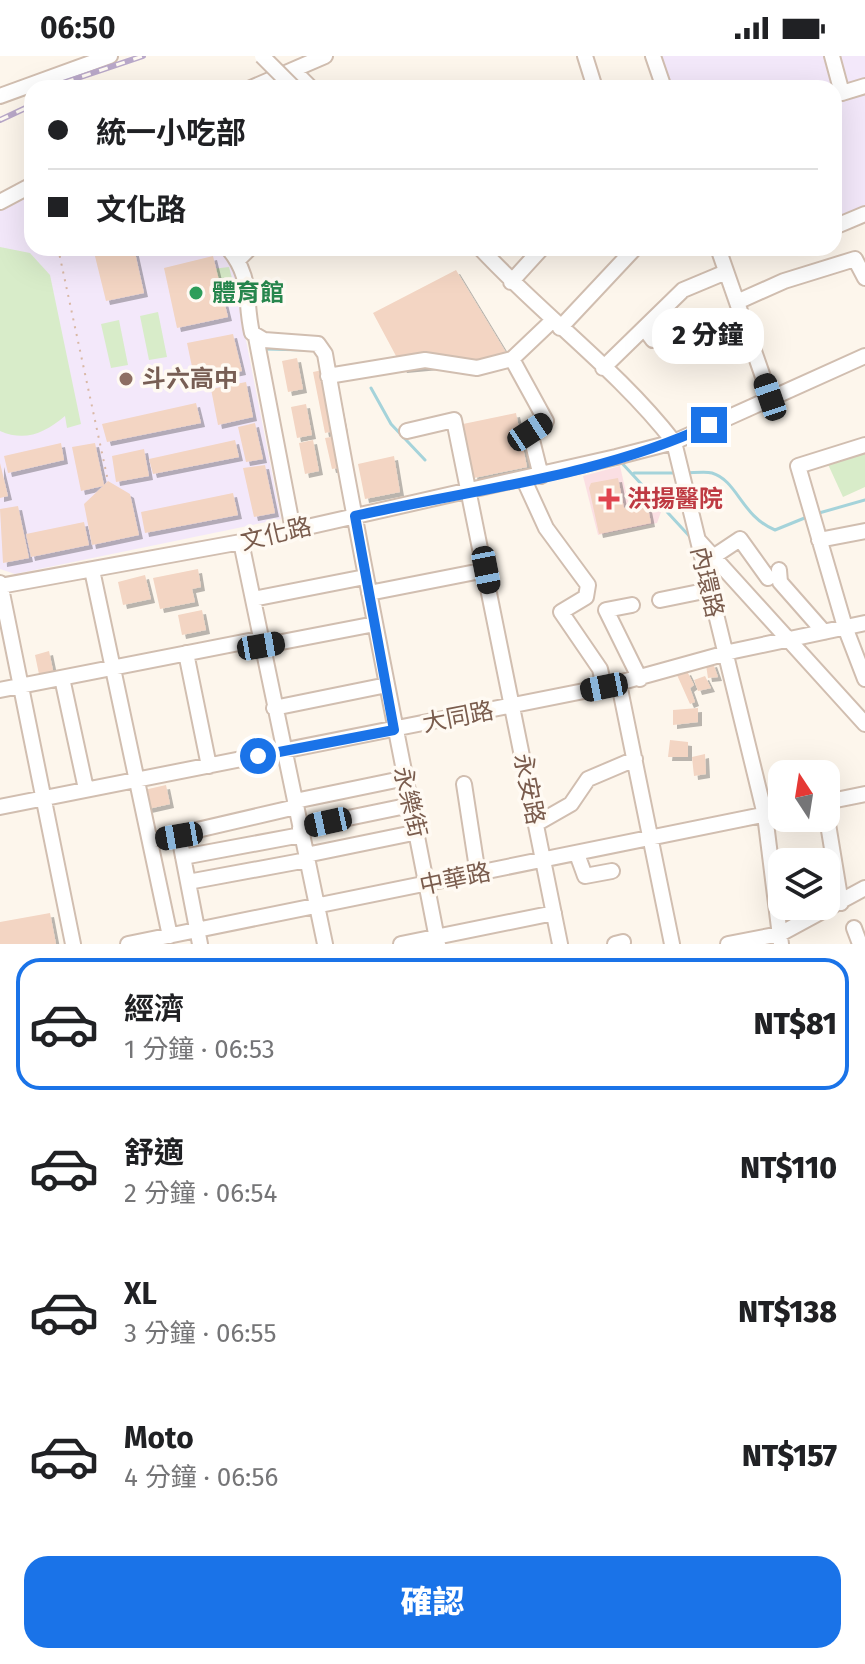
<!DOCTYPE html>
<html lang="zh-TW">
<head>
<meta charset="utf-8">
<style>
  body { margin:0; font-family:"Fira Sans","Noto Sans TC",sans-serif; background:#f6f6f6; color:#202124; height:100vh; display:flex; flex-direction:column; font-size:30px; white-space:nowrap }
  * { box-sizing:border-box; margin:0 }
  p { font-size:26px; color:#757577 }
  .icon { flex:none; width:44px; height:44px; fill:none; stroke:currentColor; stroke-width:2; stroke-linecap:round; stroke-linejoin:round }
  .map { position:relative; height:888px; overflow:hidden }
  .side { display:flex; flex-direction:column; background:#fff; flex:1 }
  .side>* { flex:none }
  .top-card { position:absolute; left:24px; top:24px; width:818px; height:176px; border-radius:24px; box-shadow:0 8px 32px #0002; display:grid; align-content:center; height:176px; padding:0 24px; background:#fff }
  .needle { width:52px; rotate:348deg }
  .buttons { position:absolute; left:768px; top:704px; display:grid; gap:16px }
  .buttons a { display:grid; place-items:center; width:72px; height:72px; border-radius:16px; background:#fff; box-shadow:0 8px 32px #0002; font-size:40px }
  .end { position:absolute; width:36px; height:36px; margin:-18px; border:10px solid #1a73e8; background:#fff; box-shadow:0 0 0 4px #fff }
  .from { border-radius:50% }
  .bubble { position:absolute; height:56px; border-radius:24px; background:#fff; box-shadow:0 8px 32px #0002; font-size:26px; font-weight:800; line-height:56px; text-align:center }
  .car { position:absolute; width:24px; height:48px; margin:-24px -12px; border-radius:10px; box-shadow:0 0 6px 2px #0007; background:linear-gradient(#222 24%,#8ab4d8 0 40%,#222 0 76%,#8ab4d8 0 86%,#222 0) }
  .top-card b { display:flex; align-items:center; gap:28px; height:76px; font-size:30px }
  .top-card b+b { border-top:2px solid #e0e0e0 }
  .top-card i { width:20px; height:20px; background:#202124 }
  ul { padding:14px 0 0; list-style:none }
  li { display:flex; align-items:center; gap:24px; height:132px; margin:0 16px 12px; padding:0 8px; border:4px solid transparent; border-radius:24px }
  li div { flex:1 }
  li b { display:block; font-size:30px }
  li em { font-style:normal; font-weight:800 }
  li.active { border-color:#1a73e8 }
  li>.icon { width:72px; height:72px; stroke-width:1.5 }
  .cta { display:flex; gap:16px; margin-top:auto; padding:16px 24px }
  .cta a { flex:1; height:92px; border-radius:24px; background:#1a73e8; color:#fff; font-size:32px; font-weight:800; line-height:92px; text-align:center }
  .status { display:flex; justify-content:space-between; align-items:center; height:56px; padding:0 40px; background:#fff; direction:ltr }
  .status svg { height:22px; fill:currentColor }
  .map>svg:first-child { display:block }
  .education { fill:#f3e8fa }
  .medical { fill:#fbdfe3 }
  .green { fill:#d8ecc9 }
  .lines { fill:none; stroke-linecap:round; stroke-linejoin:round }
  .stream { stroke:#a5d3da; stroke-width:3 }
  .building { fill:#f3d5c3; filter:url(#shadow) }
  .minor-casing { stroke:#d1beb0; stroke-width:18 }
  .path { stroke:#d9b8a5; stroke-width:2; stroke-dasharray:2 6; stroke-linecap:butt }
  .minor { stroke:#fff; stroke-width:14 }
  .rail-casing { stroke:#b9a8c9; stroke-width:6 }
  .rail { stroke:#fffaf3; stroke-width:3; stroke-dasharray:9; stroke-linecap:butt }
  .minor-bridge-casing { stroke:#d1beb0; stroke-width:18; stroke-linecap:butt }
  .minor-bridge { stroke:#fff; stroke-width:14 }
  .route { stroke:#1a73e8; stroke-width:10 }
  .leisure-dot { fill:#2e9e5b; stroke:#fffaf3; stroke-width:3 }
  .education-dot { fill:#8d6e63; stroke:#fffaf3; stroke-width:3 }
  .health-dot { fill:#e0444e; stroke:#fffaf3; stroke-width:3 }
  .labels { text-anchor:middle; stroke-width:7; stroke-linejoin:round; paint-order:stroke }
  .leisure-label { font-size:24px; font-weight:bold; fill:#27864d; stroke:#fffaf3; text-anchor:start }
  .education-label { font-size:24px; font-weight:bold; fill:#785e54; stroke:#fffaf3; text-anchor:start }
  .health-label { font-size:24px; font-weight:bold; fill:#be3a42; stroke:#fffaf3; text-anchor:start }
  .street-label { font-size:24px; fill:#7a5c4d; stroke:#fffaf3 }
</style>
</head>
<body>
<div class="status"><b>06:50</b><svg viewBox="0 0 49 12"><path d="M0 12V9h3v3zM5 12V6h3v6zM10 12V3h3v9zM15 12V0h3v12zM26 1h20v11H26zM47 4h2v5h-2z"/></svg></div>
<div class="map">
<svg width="865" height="888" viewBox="0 0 865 888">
  <defs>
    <filter id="shadow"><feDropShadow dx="4" dy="4" stdDeviation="0" flood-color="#0004"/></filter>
  </defs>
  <rect width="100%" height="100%" fill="#fdf6ec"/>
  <path class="education" d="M659,0H865V153L834,166V32H671Z
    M32,132V192H219L243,222L245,279L281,463L15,518L0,513V148Z"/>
  <path class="medical" d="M620,410L628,445L650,442L661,456L657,467L598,479L583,420Z"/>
  <path class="green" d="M0,191L30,197L50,219L81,368L67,372L65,360C45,377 25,386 0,375Z
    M229,211L238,245L220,249L212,213Z
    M158,256L167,301L149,304L140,260Z
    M119,264L128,309L111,312L101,268Z
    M865,392V431L843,441L826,404Z"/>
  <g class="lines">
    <path class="stream" d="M265,293L305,294
      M371,332L391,368L425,404
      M620,405L693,484
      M634,417H678
      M686,417C693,417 705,415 712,417C738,425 741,460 775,474L807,461
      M819,457L865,444"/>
  </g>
  <path class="building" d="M93,192H134L144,237L106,245Z
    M213,200L228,261L177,272L164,212Z
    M456,214L510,303L403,313L373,257Z
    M233,278L242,315L195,325L187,287Z
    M297,302L303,333L288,336L282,305Z
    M332,312L344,373L325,377L313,316Z
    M246,326L253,361L218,369L211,333Z
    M196,347L201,367L107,386L102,368Z
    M306,348L312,379L297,382L291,351Z
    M516,357L527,411L474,422L463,368Z
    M255,367L263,403L246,406L238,371Z
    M343,379L349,410L332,413L325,382Z
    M235,384L239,401L153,418L149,403Z
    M313,384L319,415L305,418L299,387Z
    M61,387L64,404L8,417L4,400Z
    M95,387L104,429L108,425L130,438L139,479L92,489L84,448L103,430L81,435L72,391Z
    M144,393L149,420L116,426L112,400Z
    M394,400L400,436L365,443L358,408Z
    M0,407L8,440L0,442Z
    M265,409L275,457L254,461L243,412Z
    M618,422L624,452L647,447L651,467L599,478L589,432L591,427Z
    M233,437L238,459L145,477L141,456Z
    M18,450L29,502L3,507L0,453Z
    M84,466L89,489L31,501L26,478Z
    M198,513L201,531L192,533L195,546L160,553L153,522Z
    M145,519L151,543L123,549L118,526Z
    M202,554L206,574L182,579L178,559Z
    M49,595L54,619L40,623L35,599Z
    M713,607L718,621L708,622L706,609Z
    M687,615L694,629L690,632L695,646L690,648L677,619Z
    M705,620L711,632L698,635L694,624Z
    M698,652V666L673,669V654Z
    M670,684L688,686V701H668Z
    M705,698L706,718L694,720L692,701Z
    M166,729L170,748L148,753L144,734Z
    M50,857L56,888H0V866Z"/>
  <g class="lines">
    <g class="minor-casing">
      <path id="minor" d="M585,0L595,32
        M653,0L664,32
        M832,0L842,37L865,30
        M293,14L311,32
        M251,32L325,0
        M0,40L110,0
        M0,146L32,129
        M834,171L865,158
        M228,192C253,222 244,242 252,277L264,284L318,288L325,298C359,495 400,691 438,888
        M480,192C542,259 618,314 674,386L765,759L781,888
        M718,192L770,341
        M238,204L250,192
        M511,226L542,192
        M737,246L784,225L855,203L865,222
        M560,272L635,192
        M644,272L653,284L694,283
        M256,281L293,474
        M512,303L546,365L530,376L541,420
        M603,312L683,234L726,216
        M328,320L425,304L477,312L512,303L552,265
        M407,375L454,364L560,888
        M865,389L798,410L845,571L865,623
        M524,424L546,472L588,529L586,541L561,556L600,613L604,631
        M819,484L865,475
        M699,485L865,668
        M241,486L325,888
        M713,501L740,483L768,522
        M92,514L170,880
        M779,514L780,526L824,576
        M0,527L73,888
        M0,530L241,486L616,401L674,386L865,300
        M369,537L486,514
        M253,543L365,521
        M660,544L709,534
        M632,549L606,554L640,623
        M261,590L375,568
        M186,597L209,710
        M62,622L86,733
        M619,628L672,888
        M0,634L259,583
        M274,652L387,629
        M464,728L478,819
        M295,745L406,722
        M826,746L865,738
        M0,751L604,631L734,595L865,567
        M826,756L841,847
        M536,768L571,748L588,723L635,703
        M300,772L411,749
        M179,780L200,888
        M150,785L296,751
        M577,798L585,820L612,815
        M306,799L418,776
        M183,801L301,779
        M188,826L307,804
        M854,872L860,888
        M128,888L782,755
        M401,888L554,857
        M615,888L623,886
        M728,888L780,878L865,832"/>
    </g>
    <path class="path" d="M58,192L108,425"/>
    <use href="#minor" class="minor"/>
    <g class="rail-casing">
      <path id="rail" d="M48,32L143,0
        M0,64L32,49"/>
    </g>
    <use href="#rail" class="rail"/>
    <g class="minor-bridge-casing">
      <path id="minor-bridge" d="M262,0L294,32"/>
    </g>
    <use href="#minor-bridge" class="minor-bridge"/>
  </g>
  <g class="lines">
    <path class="route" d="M258,700L394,674L355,460C470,434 602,420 709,369"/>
  </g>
  <circle class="leisure-dot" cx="196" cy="237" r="8"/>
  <circle class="education-dot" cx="126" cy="323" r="8"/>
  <path class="health-dot" d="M605 431h8v8h8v8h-8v8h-8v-8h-8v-8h8z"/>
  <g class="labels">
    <g class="leisure-label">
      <text x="212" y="245">體育館</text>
    </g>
    <g class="education-label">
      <text x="142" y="331">斗六高中</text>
    </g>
    <g class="health-label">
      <text x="627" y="451">洪揚醫院</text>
    </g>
    <g class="street-label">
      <text transform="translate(276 478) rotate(-13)" y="8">文化路</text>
      <text transform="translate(707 526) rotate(77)" y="8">內環路</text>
      <text transform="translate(458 661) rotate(-11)" y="8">大同路</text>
      <text transform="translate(529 733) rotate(79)" y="8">永安路</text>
      <text transform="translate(410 746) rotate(77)" y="8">永樂街</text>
      <text transform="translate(455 823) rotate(-12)" y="8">中華路</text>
    </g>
  </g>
</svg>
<div class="buttons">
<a><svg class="needle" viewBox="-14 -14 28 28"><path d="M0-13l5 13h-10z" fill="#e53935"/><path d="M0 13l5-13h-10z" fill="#757577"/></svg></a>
<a><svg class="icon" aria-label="layers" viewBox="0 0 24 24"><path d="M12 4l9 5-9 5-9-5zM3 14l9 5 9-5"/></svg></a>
</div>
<i class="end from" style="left:258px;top:700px"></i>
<i class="end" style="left:709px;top:369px"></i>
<div class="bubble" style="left:652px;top:252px;width:112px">2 分鐘</div>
<i class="car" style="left:770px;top:341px;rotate:341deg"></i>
<i class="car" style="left:530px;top:376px;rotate:57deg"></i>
<i class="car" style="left:486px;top:514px;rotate:169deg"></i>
<i class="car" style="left:261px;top:590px;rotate:80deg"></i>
<i class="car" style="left:604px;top:631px;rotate:259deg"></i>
<i class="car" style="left:328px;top:766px;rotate:258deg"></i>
<i class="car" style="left:179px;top:780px;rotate:260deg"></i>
<div class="top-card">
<b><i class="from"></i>統一小吃部</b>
<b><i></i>文化路</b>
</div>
</div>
<section class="side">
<ul>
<li class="active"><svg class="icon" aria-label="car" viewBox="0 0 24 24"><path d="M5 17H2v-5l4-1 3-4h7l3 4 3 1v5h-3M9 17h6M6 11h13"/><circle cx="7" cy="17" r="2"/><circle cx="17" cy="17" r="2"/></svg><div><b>經濟</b><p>1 分鐘 · 06:53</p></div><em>NT$81</em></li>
<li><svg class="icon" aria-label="car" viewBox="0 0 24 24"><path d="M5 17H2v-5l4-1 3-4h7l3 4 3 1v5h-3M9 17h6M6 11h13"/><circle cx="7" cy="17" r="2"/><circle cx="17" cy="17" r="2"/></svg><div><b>舒適</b><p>2 分鐘 · 06:54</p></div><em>NT$110</em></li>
<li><svg class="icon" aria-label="car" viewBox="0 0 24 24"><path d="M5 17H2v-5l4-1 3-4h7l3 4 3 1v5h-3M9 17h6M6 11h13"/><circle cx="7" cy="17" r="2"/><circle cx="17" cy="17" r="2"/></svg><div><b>XL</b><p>3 分鐘 · 06:55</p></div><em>NT$138</em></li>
<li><svg class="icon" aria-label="car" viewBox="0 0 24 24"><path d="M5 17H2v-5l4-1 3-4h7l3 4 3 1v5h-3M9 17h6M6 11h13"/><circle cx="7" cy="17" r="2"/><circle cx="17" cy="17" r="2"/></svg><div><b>Moto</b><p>4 分鐘 · 06:56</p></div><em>NT$157</em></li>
</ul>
<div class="cta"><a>確認</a></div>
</section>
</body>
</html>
